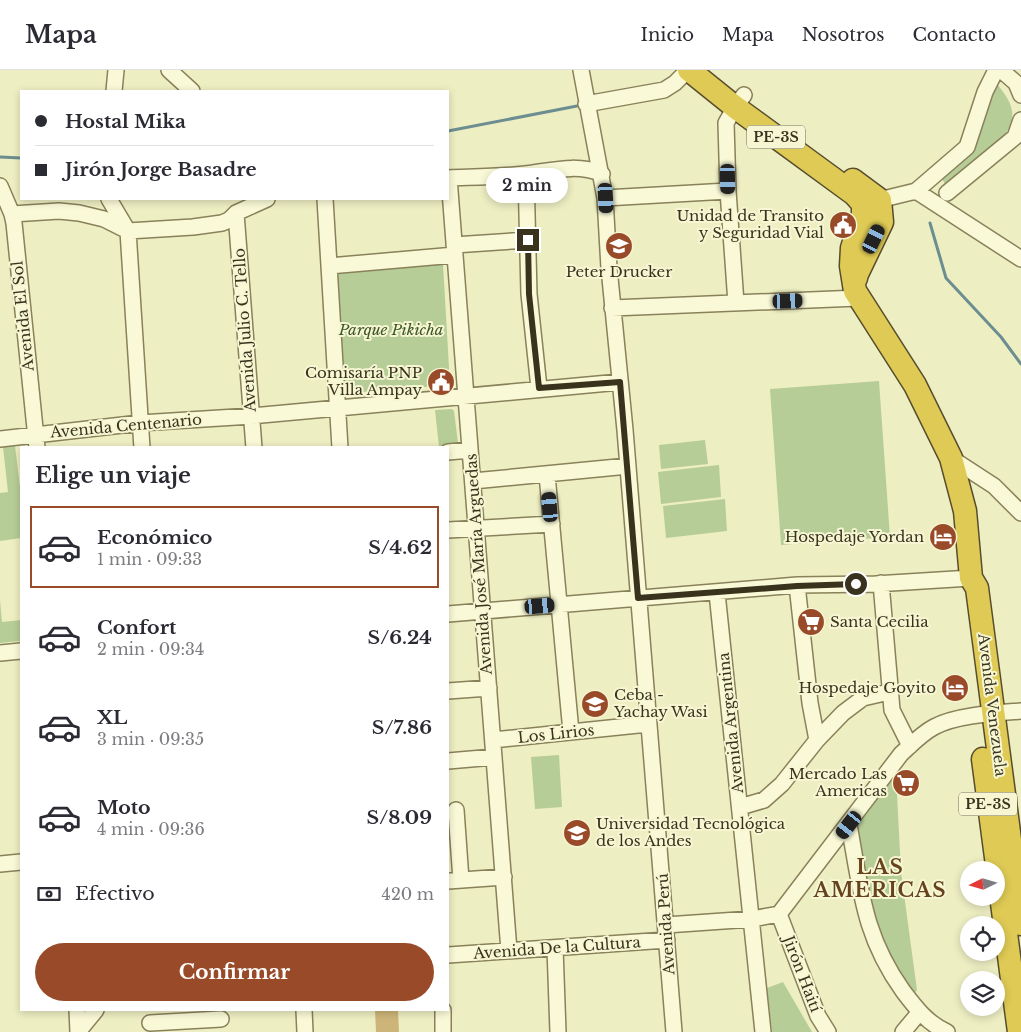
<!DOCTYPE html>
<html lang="es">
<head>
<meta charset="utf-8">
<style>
  body { margin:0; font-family:"Libre Baskerville",serif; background:#f7f7f7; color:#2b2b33; height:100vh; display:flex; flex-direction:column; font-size:19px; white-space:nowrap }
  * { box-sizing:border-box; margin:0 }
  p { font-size:16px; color:#7c7c81 }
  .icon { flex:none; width:28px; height:28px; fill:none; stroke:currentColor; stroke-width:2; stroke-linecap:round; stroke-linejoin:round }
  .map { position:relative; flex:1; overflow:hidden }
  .drawer { position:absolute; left:20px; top:376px; width:429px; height:565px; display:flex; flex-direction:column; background:#fff; border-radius:0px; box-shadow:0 2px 8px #0003 }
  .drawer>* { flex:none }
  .banner { position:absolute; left:20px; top:20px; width:429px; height:110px; border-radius:0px; box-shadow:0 2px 8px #0003; display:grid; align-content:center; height:110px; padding:0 15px; background:#fff }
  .needle { width:32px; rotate:265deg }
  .tools { position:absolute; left:960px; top:791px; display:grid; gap:10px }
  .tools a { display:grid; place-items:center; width:45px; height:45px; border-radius:50%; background:#fff; box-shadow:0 2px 8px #0003; font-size:25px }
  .end { position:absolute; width:22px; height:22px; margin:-11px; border:6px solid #39331e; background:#fff; box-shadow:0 0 0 2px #fff }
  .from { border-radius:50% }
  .bubble { position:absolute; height:35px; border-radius:18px; background:#fff; box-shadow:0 2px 8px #0003; font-size:16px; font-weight:700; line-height:35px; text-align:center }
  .car { position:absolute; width:15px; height:30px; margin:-15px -8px; border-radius:6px; box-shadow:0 0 4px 1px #0007; background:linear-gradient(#222 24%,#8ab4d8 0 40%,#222 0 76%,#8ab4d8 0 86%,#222 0) }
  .banner b { display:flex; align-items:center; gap:18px; height:48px; font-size:19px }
  .banner b+b { border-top:1px solid #e1e1e2 }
  .banner i { width:12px; height:12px; background:#2b2b33 }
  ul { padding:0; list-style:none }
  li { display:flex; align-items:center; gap:15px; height:82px; margin:0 10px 8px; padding:0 5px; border:2px solid transparent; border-radius:0px }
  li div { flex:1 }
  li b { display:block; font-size:19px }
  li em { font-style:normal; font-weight:700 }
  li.active { border-color:#994a29 }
  li>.icon { width:45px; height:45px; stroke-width:1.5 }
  h2 { padding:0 15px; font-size:22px; line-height:60px }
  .pay { display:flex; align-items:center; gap:12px; height:55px; padding:0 15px; font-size:19px }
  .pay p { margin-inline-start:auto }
  .button { display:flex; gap:10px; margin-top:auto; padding:10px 15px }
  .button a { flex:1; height:58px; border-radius:30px; background:#994a29; color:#fff; font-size:20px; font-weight:700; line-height:58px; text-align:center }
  header { display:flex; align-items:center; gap:30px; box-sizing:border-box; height:70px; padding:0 25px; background:#fff; border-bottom:1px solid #e1e1e2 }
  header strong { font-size:24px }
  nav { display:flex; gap:28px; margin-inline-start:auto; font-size:18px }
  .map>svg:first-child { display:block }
  .green { fill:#b7cd97 }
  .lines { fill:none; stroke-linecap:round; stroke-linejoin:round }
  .stream { stroke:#6c8e90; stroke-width:3 }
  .building { fill:#cdb579 }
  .minor-casing { stroke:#89815a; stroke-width:18 }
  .highway-casing { stroke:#574d2e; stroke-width:25 }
  .minor { stroke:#f9f9d7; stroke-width:15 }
  .highway { stroke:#deca54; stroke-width:22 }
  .route { stroke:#39331e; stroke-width:6 }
  .labels { text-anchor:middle; stroke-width:4; stroke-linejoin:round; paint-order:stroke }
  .shield { fill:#f6f6d3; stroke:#726e54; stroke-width:1 }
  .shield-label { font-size:14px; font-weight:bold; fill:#39331e }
  .poi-label { font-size:15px; fill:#39331e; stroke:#f6f6d3; text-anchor:end }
  .street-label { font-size:15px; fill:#39331e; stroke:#f6f6d3 }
  .park-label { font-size:15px; font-style:italic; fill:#3b5524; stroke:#f6f6d3 }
  .district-label { font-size:20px; font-weight:bold; letter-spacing:1px; fill:#66421d; stroke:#f6f6d3 }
</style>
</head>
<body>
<header>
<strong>Mapa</strong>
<nav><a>Inicio</a><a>Mapa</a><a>Nosotros</a><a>Contacto</a></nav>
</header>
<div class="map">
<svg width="1021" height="962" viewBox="0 0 1021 962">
  <rect width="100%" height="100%" fill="#eeeec3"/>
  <path class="green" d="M994,11C1001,18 1011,31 1012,41C1017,67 966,102 947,117L940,106L960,88Z
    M443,194L450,315L337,324L334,232L339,228L338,202Z
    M879,311L890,467L781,475L770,319Z
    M452,339L454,341L458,373L455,377H439L435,340Z
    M705,370L708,394L661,399L659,375Z
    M15,376L21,425V468L0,471V423L8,422L3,377Z
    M719,395L721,427L661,434L658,402Z
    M725,429L727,461L666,468L663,436Z
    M0,530L2,552L21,550V571L0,573Z
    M559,685L562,737L535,739L531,687Z
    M896,704L901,802L917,920L915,923H910L877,864L854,755Z
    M783,912L812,962H772L767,918Z"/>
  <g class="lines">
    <path class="stream" d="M448,61L577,36
      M0,87L21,88
      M930,153L946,208L1001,267L1021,294"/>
  </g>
  <path class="building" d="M375,940H398L399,962H376Z"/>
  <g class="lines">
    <g class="minor-casing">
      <path id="minor" d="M169,0L192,21
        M581,0L605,128L609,198L625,360L674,962
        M1001,0L1016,13L1021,25
        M114,21L116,0
        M586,34L664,20L675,13L688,0
        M526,104L529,224L539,318
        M448,108C473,107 500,107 525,104C551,101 577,93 602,104
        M449,108L509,881
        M0,116L12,144L14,153L37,378
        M916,121L1021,189
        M947,123L1015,67L1021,50
        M605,128L728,121
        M109,129L128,161L142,378
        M325,129L340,378
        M871,132L916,121L967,77L985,22L996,0
        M236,143L254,378
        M12,144L59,141L79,143L104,149L128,161L193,157L222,153L229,150L236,143L267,129
        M454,175L528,170
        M329,196L455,185
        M736,233L728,121L726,53L735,37L744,25
        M612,238L858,228
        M0,369L140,353L252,346L620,312
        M448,382L470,380
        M951,388L994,416L1021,443
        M547,405L571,662
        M473,411L628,396
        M448,460L552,454
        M881,513L892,640L910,676
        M797,515L810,633L817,670
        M717,523L763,962
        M448,544L797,515L875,514L971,508
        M0,583L21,581
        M448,621L489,618
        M493,670L648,654
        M448,691L494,687
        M740,737L764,730L782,714L817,670L843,643L863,628L889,622
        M456,740L461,810
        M849,755C861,819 863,865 903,921C916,938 927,953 947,962
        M0,794L21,792
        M448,811L504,807
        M779,844L818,946L828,962
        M666,855L752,849L779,844L901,684C911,675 921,664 934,657C956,645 996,643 1021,641
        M555,878L558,962
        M448,885L667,870
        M77,940L78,962
        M304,940L305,962
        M443,940V962
        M150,953L221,949
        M78,962L96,940
        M903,962L919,943"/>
    </g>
    <g class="highway-casing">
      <path id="highway" d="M689,0L735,37L854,124L863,134V144L852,178L851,196L855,221L915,315L951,388L965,441L971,508L977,518L1021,854
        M853,110L880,130L882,152L857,204L856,208
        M983,689L1019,962"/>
    </g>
    <use href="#minor" class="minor"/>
    <use href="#highway" class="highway"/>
  </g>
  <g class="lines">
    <path class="route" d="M528,170L529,224L539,318L620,312L638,528L797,516L856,514"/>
  </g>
  <defs>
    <g id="civic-disc" transform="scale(1.4375)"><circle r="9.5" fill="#994a29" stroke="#f6f6d3"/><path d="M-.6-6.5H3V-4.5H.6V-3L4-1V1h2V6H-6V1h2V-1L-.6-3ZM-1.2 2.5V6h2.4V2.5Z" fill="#fff"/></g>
    <g id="school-disc" transform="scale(1.4375)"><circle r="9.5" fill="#994a29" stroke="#f6f6d3"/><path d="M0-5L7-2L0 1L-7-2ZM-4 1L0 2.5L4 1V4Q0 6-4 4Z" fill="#fff"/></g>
    <g id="hotel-disc" transform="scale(1.4375)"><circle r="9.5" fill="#994a29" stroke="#f6f6d3"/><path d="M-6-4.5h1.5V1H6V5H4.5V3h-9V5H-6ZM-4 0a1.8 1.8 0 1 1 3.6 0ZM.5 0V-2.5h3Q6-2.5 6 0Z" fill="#fff"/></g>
    <g id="supermarket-disc" transform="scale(1.4375)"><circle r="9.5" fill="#994a29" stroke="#f6f6d3"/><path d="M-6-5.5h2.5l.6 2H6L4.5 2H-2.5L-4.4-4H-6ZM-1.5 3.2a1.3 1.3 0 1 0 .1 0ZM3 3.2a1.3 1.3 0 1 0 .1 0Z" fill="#fff"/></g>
    <g id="university-disc" transform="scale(1.4375)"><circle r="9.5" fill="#994a29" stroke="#f6f6d3"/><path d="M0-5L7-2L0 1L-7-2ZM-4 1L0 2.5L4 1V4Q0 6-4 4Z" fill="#fff"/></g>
  </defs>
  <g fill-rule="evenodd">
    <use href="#civic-disc" x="843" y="155"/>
    <use href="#school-disc" x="619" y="176"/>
    <use href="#civic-disc" x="441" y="312"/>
    <use href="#hotel-disc" x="943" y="467"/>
    <use href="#supermarket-disc" x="811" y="552"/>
    <use href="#hotel-disc" x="955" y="618"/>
    <use href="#school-disc" x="595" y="634"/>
    <use href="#supermarket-disc" x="906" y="713"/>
    <use href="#university-disc" x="577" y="763"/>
  </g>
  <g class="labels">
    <g class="shield">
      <rect x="747" y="55.5" width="58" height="23" rx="4"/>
      <rect x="959" y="722.5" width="58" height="23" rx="4"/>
    </g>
    <g class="shield-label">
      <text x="776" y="72">PE-3S</text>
      <text x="988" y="739">PE-3S</text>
    </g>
    <g class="poi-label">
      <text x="824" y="151">Unidad de Transito<tspan x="824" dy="17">y Seguridad Vial</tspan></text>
      <text x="619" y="207" text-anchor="middle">Peter Drucker</text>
      <text x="422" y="308">Comisaría PNP<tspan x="422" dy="17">Villa Ampay</tspan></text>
      <text x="924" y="472">Hospedaje Yordan</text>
      <text x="830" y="557" text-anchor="start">Santa Cecilia</text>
      <text x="936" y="623">Hospedaje Goyito</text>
      <text x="614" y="630" text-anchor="start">Ceba -<tspan x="614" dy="17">Yachay Wasi</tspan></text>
      <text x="887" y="709">Mercado Las<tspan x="887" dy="17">Americas</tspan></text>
      <text x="596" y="759" text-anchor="start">Universidad Tecnológica<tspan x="596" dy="17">de los Andes</tspan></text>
    </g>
    <g class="street-label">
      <text transform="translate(23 246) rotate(-96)" y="5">Avenida El Sol</text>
      <text transform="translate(245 260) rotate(-94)" y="5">Avenida Julio C. Tello</text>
      <text transform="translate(126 356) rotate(-5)" y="5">Avenida Centenario</text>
      <text transform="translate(479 494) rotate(-94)" y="5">Avenida José María Arguedas</text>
      <text transform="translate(992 635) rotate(83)" y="5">Avenida Venezuela</text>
      <text transform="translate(731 653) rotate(-96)" y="5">Avenida Argentina</text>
      <text transform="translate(556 664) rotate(-6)" y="5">Los Lirios</text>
      <text transform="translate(666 854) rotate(-94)" y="5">Avenida Perú</text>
      <text transform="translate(557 878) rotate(-4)" y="5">Avenida De la Cultura</text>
      <text transform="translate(802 904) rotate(69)" y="5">Jirón Haití</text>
    </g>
    <g class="park-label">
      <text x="391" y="265">Parque Pikicha</text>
    </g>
    <g class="district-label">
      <text x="880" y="804">LAS<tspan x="880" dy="23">AMERICAS</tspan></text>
    </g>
  </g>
</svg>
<div class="tools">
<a><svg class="needle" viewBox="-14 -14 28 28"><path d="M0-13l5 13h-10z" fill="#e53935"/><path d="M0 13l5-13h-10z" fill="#7c7c81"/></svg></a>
<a><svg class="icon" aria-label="locate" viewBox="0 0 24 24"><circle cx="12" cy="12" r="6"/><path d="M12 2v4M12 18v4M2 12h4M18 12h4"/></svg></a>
<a><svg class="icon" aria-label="layers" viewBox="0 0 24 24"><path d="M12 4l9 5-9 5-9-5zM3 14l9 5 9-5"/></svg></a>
</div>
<i class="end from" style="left:856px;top:514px"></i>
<i class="end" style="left:528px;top:170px"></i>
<div class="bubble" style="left:486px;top:98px;width:82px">2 min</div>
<i class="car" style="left:728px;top:109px;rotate:179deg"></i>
<i class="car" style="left:606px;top:128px;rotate:177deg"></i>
<i class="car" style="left:874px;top:169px;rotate:26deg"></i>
<i class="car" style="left:788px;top:231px;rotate:88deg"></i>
<i class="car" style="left:550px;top:437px;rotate:355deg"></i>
<i class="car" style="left:540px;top:536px;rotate:85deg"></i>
<i class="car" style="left:849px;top:755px;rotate:218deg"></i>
<div class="banner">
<b><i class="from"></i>Hostal Mika</b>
<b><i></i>Jirón Jorge Basadre</b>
</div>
<section class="drawer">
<h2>Elige un viaje</h2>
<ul>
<li class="active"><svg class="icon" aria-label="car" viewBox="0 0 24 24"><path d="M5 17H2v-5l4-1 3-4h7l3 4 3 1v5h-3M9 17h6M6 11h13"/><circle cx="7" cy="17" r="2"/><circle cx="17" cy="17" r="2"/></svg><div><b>Económico</b><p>1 min · 09:33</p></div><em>S/4.62</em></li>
<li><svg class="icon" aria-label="car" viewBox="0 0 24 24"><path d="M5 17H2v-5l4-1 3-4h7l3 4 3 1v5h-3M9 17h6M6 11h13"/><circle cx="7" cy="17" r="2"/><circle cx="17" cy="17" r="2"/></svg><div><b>Confort</b><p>2 min · 09:34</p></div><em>S/6.24</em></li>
<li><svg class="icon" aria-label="car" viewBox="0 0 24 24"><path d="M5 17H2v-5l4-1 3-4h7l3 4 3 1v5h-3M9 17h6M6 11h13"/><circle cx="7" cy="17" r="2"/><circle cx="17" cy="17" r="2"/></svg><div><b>XL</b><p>3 min · 09:35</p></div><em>S/7.86</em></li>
<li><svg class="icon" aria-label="car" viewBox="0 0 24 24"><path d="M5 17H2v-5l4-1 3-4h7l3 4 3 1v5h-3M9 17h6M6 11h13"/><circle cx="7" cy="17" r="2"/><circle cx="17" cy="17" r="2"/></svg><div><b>Moto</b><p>4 min · 09:36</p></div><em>S/8.09</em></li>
</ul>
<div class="pay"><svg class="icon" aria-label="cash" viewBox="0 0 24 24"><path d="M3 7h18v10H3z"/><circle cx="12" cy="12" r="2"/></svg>Efectivo<p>420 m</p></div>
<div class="button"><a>Confirmar</a></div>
</section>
</div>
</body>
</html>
